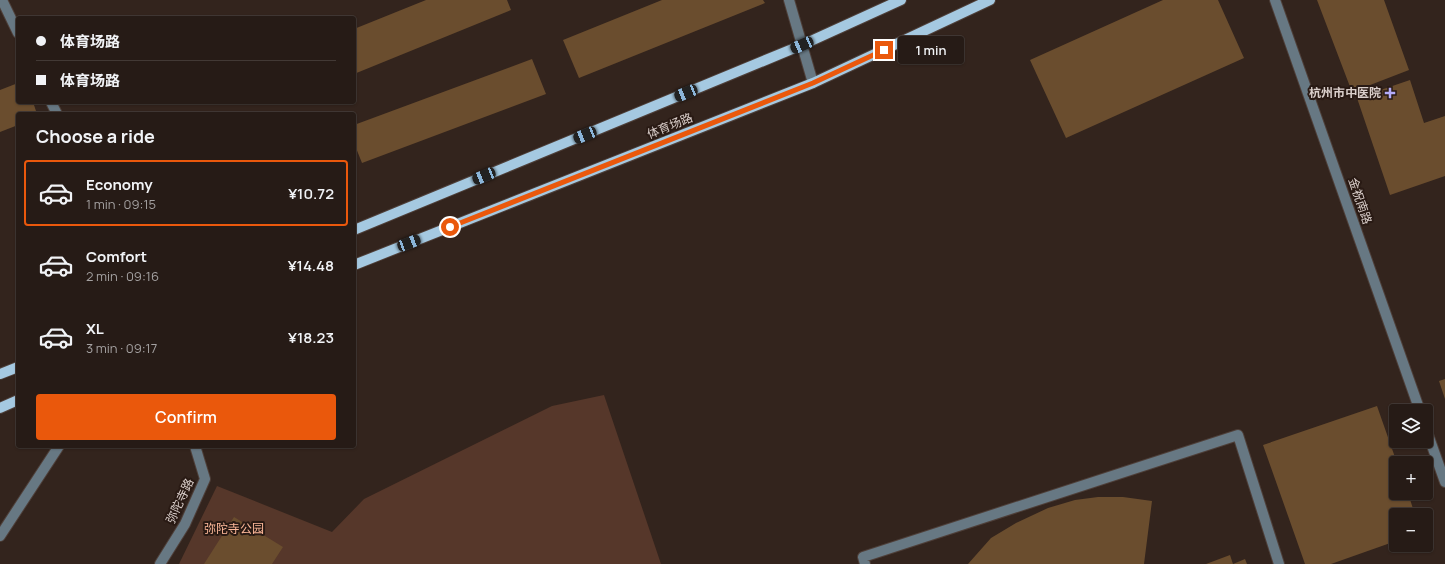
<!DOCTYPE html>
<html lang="en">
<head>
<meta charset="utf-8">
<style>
  body { margin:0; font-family:Manrope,"Noto Sans SC",sans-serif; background:#322823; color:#f1f3f6; height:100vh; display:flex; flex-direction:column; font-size:15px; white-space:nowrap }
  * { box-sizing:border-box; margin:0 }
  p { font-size:13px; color:#a4a1a1 }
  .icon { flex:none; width:22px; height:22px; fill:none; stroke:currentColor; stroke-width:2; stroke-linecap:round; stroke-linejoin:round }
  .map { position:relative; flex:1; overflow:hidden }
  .panel { position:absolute; left:16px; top:112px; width:340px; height:336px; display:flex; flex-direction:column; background:#261b16; border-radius:4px; box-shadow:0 1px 3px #0004,0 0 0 1px #423935 }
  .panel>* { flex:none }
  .hud { position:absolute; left:16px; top:16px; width:340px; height:88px; border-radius:4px; box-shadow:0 1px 3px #0004,0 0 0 1px #423935; display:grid; align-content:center; height:88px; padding:0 20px; background:#261b16 }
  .controls { position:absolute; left:1389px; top:404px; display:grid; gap:8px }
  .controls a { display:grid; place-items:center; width:44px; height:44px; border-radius:4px; background:#261b16; box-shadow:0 1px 3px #0004,0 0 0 1px #423935; font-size:20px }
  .end { position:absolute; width:18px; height:18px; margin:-9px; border:5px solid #ea580c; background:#fff; box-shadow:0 0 0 2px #fff }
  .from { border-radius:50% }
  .bubble { position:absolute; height:28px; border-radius:4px; background:#261b16; box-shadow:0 1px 3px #0004,0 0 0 1px #423935; font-size:13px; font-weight:600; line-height:28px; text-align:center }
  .car { position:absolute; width:12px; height:24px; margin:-12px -6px; border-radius:5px; box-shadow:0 0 3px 1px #0007; background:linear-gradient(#222 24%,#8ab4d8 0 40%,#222 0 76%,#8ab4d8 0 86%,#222 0) }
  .hud b { display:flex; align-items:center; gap:14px; height:38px; font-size:15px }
  .hud b+b { border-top:1px solid #423935 }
  .hud i { width:10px; height:10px; background:#f1f3f6 }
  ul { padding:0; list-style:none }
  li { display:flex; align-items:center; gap:12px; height:66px; margin:0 8px 6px; padding:0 12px; border:2px solid transparent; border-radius:4px }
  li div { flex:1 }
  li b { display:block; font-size:15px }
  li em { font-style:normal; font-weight:600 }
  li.active { border-color:#ea580c }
  li>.icon { width:36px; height:36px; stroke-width:1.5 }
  h2 { padding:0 20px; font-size:18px; line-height:48px }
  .button { display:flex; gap:8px; margin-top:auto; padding:8px 20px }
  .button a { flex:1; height:46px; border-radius:4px; background:#ea580c; color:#fff; font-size:16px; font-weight:600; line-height:46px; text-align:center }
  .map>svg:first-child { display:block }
  .green { fill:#56372a }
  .building { fill:#6a4d2e }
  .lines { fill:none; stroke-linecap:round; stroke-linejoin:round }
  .minor-casing { stroke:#4e3f39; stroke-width:12 }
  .major-casing { stroke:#4e3f39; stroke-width:12 }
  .minor { stroke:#677883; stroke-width:10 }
  .major { stroke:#a5c9e1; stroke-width:10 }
  .route { stroke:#ea580c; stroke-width:5 }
  .poi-dot { fill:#b4acf9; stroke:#291a14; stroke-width:1.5 }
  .labels { text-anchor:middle; stroke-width:4; stroke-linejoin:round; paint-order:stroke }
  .poi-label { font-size:12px; font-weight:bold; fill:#dacfcb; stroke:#291a14; text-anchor:end }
  .street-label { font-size:12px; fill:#dacfcb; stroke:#291a14 }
  .park-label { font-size:12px; fill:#feb99a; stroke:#291a14 }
</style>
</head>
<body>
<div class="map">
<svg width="1445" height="564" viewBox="0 0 1445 564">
  <rect width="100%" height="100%" fill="#33241d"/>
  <path class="green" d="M604,395L661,564H179L217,486L332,532L364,499L552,406Z"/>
  <path class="building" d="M426,0H507L511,10L354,74V29Z
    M662,0H763L765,3L579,78L563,40Z
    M1163,0H1218L1244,58L1066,138L1030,60Z
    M1317,0H1384L1409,70L1352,92Z
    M532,59L546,94L362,163L354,143V125Z
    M1410,80L1424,123L1445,116V176L1390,195L1357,98Z
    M18,83V102H33L37,114H18V125L0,132V90Z
    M1445,379V399L1439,381Z
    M1377,406L1397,463L1396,493H1408L1415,515H1396V541L1331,564H1305L1263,445Z
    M1098,497H1123L1152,501L1144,564H968L991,538L1016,523L1048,508L1075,500Z
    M234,517L283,547L272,564H204Z
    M1230,555L1233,564L1245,559L1247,564H1206Z"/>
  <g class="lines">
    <g class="minor-casing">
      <path id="minor" d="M2,0L18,33
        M789,0L813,83
        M1275,0L1420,411
        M51,102L57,114
        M1426,429L1445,482
        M0,536L59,446
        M160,564L185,524L205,479L195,446
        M865,564L863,557L1238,435L1279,564"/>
    </g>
    <g class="major-casing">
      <path id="major" d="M354,230L802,45L901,0
        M354,265L813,83L990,0
        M0,374L18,367
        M0,408L18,400"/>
    </g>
    <use href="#minor" class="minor"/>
    <use href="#major" class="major"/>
  </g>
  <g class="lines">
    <path class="route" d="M450,227L813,83L884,50"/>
  </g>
  <path class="poi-dot" d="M1388 87h4v4h4v4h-4v4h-4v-4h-4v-4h4z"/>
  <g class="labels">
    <g class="poi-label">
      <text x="1381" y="97">杭州市中医院</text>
    </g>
    <g class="street-label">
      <text transform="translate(670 126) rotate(-22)" y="4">体育场路</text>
      <text transform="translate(1360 201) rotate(71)" y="4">金祝南路</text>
      <text transform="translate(180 501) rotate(-65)" y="4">弥陀寺路</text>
    </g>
    <g class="park-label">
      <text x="234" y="533">弥陀寺公园</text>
    </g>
  </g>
</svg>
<div class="controls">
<a><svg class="icon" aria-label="layers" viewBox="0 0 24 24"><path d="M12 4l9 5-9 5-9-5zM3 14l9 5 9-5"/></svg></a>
<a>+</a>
<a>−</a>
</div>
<i class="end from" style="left:450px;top:227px"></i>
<i class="end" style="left:884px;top:50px"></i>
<div class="bubble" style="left:898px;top:36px;width:66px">1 min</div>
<i class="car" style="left:802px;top:45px;rotate:247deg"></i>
<i class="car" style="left:686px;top:93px;rotate:248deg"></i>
<i class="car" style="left:585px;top:135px;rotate:248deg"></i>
<i class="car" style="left:484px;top:176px;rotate:248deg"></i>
<i class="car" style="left:409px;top:243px;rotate:69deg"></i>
<div class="hud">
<b><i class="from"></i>体育场路</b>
<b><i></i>体育场路</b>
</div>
<section class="panel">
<h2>Choose a ride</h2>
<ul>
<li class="active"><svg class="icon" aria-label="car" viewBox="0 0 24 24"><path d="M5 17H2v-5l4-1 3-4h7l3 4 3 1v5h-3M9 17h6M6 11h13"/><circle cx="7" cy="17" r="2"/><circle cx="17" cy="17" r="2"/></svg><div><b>Economy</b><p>1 min · 09:15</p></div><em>¥10.72</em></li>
<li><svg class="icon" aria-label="car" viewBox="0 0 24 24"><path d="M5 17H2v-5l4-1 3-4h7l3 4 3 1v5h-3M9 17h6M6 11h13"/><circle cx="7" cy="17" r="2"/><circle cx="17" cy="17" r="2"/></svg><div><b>Comfort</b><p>2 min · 09:16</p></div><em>¥14.48</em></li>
<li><svg class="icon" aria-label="car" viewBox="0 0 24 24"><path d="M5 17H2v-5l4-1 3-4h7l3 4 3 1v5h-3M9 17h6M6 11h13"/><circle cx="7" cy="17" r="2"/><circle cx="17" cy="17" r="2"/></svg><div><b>XL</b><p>3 min · 09:17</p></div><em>¥18.23</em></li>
</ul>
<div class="button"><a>Confirm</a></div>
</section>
</div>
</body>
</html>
